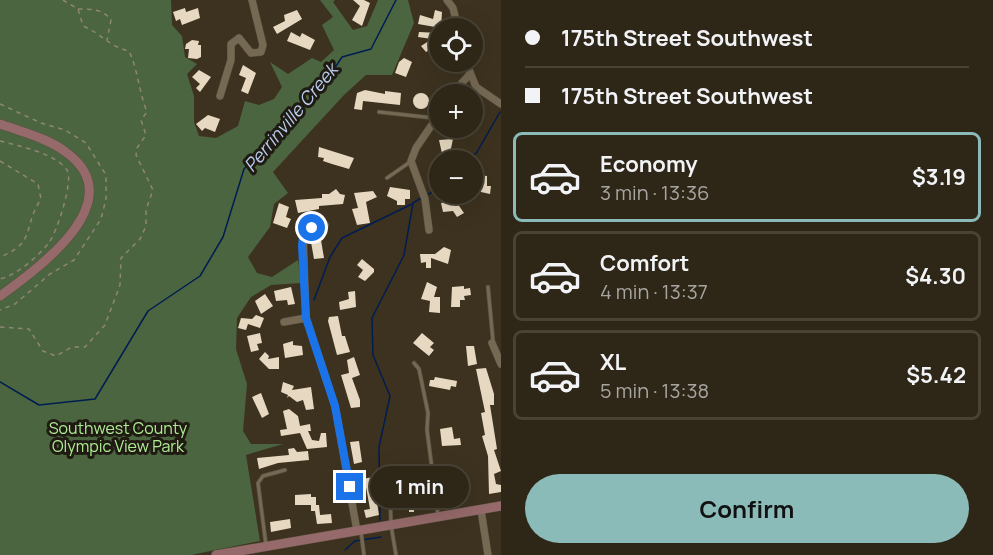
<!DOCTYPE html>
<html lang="en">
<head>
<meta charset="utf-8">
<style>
  body { margin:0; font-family:Manrope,sans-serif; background:#3a3224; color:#f1f3f6; height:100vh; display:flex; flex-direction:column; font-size:22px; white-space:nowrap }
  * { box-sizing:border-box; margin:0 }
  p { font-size:20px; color:#a7a5a1 }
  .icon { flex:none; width:33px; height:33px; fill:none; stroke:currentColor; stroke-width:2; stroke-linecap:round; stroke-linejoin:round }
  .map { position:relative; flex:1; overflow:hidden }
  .sheet { display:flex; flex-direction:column; background:#2e2617; width:492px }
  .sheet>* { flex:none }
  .hud { display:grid; align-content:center; height:132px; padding:0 24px; background:#2e2617 }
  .buttons { position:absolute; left:429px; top:18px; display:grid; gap:12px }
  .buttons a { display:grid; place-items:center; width:54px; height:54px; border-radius:50%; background:#2e2617; box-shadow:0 6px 24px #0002,0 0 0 2px #494336; font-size:30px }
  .end { position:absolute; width:27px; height:27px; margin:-14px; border:8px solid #1a73e8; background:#fff; box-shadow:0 0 0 3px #fff }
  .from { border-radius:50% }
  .bubble { position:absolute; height:42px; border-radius:21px; background:#2e2617; box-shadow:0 6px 24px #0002,0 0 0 2px #494336; font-size:20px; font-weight:700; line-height:42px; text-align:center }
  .hud b { display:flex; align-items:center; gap:21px; height:57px; font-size:22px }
  .hud b+b { border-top:2px solid #494336 }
  .hud i { width:15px; height:15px; background:#f1f3f6 }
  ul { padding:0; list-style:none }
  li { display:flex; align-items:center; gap:18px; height:90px; margin:0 12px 9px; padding:0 12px; border:3px solid #494336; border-radius:9px }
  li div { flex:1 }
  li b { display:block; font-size:22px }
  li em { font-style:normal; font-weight:700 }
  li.on { border-color:#8bbbb9 }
  li>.icon { width:54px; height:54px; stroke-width:1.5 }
  .action { display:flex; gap:12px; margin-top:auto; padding:12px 24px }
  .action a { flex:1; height:69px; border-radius:36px; background:#8bbbb9; color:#111; font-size:24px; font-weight:700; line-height:69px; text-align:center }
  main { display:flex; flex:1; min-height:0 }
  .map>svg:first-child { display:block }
  .green { fill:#4b6540 }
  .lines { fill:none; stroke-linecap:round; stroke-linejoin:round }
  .stream { stroke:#001d51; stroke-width:1.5 }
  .building { fill:#e7d9c1 }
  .lane-casing { stroke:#5a5140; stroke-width:4.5 }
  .street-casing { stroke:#5a5140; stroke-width:8 }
  .secondary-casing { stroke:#5a5140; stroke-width:10 }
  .path { stroke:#8f8676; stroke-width:1.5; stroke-dasharray:4.5 4.5; stroke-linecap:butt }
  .lane { stroke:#756953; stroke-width:3 }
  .street { stroke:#756953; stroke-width:7 }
  .secondary { stroke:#966a6b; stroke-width:9 }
  .route { stroke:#1a73e8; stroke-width:8 }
  .labels { text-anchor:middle; stroke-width:6; stroke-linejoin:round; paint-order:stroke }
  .park-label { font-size:16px; fill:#aeec94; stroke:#201b12 }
  .water-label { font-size:18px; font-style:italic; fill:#b9cef0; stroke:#201b12 }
</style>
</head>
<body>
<main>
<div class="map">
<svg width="501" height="555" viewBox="0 0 501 555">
  <rect width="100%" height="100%" fill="#3d321f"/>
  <path class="green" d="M0,0H171L172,25L182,36L185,57L197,64L187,74L194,96V122L199,136L216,138L238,126L245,101L259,105L274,99L282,87L270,62L288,74L312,58L321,62L334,50L322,25L333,17L320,0H335L333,2L353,30L367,26L378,0H408L414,23L392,75H366L344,95L273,172L288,193L274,204L270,227L248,257L257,273L272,277L298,260L301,283L271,285L251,297L237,318L236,349L247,384L243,431L251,444H283L246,455L260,541L191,555H0Z"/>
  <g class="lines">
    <path class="stream" d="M469,160L477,152L500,112
      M429,194L440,187
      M314,300L330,257L342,238L412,204
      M0,382L39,405L95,399L148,311L200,276L223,237L244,169L324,84L342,57L371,49L396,0
      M380,520L379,447L390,396L373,355L372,318L404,255L413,203L421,198
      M345,550L355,541L381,537"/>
  </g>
  <path class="building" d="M353,0H364L370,3L362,26L352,20L360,6Z
    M185,8L186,12L198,8L200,18L182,25L180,19L176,21L173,12Z
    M297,10L302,19L277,34L273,27L285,21L284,15Z
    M435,10L442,12L441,28L418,24L420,15L433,19Z
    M291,32L300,37L302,33L315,40L310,50L287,41Z
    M419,32L440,33V54L436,46L426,52L421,46L432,39L418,37Z
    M192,40L199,41L198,45H201V57L197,59L188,58L189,49H185L186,44Z
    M404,58L412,62L406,77L395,73L399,62Z
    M243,65L256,73L248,94L241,91L246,78L239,75Z
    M199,70L211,77L200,92L196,88L200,84L192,77Z
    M365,90L385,94V91L401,93L400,105L363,101L362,110L354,109L357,93Z
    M413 101a8 8 0 1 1 16 0a8 8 0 1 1-16 0Z
    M208,115L220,119L215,132L205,128L202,131L196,124Z
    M453,139L449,158H443L439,140Z
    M319,147L354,158L349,169L332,164L323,161L324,158L318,157Z
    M476,175L487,176V186H491L490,194L472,190Z
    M390,187L410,190V199H405V205H397V201L387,196Z
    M336,189L340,194L345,195L343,204L319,206V209L298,213L295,200L322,198V194H329Z
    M373,191L377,197L366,202L370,223L357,225L352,209L358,208L354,193Z
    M455,200L464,213L457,217L453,211L443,212L441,203Z
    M279,203L289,207L286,217L291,219L287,228L273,223Z
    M321,240L324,258L314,259L311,242Z
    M444,247L451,250L448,264L431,258V268H426V262L421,263L420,254H435Z
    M362,259L374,269V272L365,281L358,277L363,270L357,265Z
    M427,282L437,287L434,297H440V313L429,312L430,301L421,299Z
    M464,286V289L470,288L471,295L464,296L465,300H460V307H451L452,287Z
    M291,287L295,304L288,305L287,300L276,301L274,291Z
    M355,291L356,307L340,310L339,302L349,299L348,292Z
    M265,294L273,306L261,314L255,301Z
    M256,315L264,318L260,328L248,324L246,330L238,328L241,318L252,319Z
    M338,316L342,336H345L350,352L337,355L328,321L329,317Z
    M260,333L262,343L257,344L259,350L251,352L247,336Z
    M422,333L434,343L430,347L434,350L429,356L413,343Z
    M293,341V345L302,346L303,355L285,358L283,344Z
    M466,346H474L477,364L468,366Z
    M265,352L269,356L268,359L279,357V369H269L259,359Z
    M354,357L360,375L352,378L360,400V407L351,408L341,375L349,373L347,360Z
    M486,368L494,394V405H490L497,449L494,450L501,471L494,474L496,484L501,485V492L489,494L488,456L482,436L485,435L481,413L485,412L476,369Z
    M435,377L457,381L456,387L451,386L450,390L429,386L430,380H434Z
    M283,382L294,386L292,390L311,387L314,409L306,410L303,400L297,402L289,396L287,398L288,395L281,392Z
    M261,393L269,414L262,418L252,397Z
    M289,409L298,416L300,426L310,424L311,431H308L312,440L319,441L321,433H326L327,447L307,449L300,433L281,436L280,430L287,429L283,411Z
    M452,427L454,439L460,438L461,445L442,446L440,429Z
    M359,441L362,462L354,464L350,442Z
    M294,448L297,452L308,451L309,460L278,463L259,469L257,458L289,455L288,449Z
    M407,468L408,484L400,485V477L392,478L391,469Z
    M373,477L379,515L366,518L364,510L370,509L366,487L358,488L357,480Z
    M311,494V497H316V505H319L320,515L331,514L332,523L317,524L315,511H311V505H295V495Z
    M423,497V507H414V512H409V507L400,508V499Z
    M290,519L291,528L271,532L270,522Z"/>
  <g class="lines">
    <g class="lane-casing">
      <path id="lane" d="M379,112L434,118
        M387,178L410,162
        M488,287L493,341
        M414,363L419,369L428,413L427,430L438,515
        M390,489L391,525L396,555
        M361,532L364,555
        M266,545L258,483L263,476L285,470"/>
    </g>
    <g class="street-casing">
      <path id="street" d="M447,0L453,8L458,28
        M466,62L476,87L501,104
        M452,94L469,75
        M220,96L231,60V44L239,38L251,53L261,52L263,45L252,0
        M325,225L312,228L303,235L306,318L335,406L357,531
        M429,230L425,199L411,161L416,148L440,113
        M284,322L306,318
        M492,343L501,364
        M481,510L488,555"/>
    </g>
    <g class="secondary-casing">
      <path id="secondary" d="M0,124C22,132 48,138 67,153C132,201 38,269 0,296
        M216,555L501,506"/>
    </g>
    <path class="path" d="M78,9C91,9 103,9 111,20L107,40
      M0,104L41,123L65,130L86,143L106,175V199L101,219L74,260L50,274L15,304L0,310
      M0,141C19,146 55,153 67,170C74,181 56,235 48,244C37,257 17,275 0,279
      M0,161L38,184L41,199C22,228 37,242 0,257
      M0,327L29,329L43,351L56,356L72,347H85L105,325L120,285L121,258L140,239L146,226V210L153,190L136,155L137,148L146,135L141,120L147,112C139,92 138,70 129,51C108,46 102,34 83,26L78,9L63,0"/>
    <use href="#lane" class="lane"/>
    <use href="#street" class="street"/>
    <use href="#secondary" class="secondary"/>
  </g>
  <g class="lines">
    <path class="route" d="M312,228L303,236L302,246L306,318L335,406L350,487"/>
  </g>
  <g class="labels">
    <g class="park-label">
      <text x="118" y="434">Southwest County<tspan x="118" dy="18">Olympic View Park</tspan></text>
    </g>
    <g class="water-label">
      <text transform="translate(291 118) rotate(-50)" y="6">Perrinville Creek</text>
    </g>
  </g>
</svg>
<div class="buttons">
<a><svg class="icon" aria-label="locate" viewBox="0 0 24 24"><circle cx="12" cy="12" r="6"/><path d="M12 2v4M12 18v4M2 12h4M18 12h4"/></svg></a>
<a>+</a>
<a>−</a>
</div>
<i class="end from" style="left:312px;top:228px"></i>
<i class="end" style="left:350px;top:487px"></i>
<div class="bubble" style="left:370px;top:466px;width:99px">1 min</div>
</div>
<section class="sheet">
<div class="hud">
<b><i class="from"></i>175th Street Southwest</b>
<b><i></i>175th Street Southwest</b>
</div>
<ul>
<li class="on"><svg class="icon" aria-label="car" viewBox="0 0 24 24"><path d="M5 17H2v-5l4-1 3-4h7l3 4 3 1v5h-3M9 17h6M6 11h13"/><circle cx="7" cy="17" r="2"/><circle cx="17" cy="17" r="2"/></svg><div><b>Economy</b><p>3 min · 13:36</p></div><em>$3.19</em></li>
<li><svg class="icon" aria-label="car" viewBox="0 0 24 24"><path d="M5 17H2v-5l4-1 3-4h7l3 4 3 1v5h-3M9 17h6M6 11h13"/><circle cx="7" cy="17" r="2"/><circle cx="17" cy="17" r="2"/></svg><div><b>Comfort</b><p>4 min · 13:37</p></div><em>$4.30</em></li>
<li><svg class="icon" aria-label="car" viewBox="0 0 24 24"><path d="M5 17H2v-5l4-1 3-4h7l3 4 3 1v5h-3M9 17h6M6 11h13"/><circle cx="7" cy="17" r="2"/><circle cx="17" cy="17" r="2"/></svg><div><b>XL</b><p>5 min · 13:38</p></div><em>$5.42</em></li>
</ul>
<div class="action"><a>Confirm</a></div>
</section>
</main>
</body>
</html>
